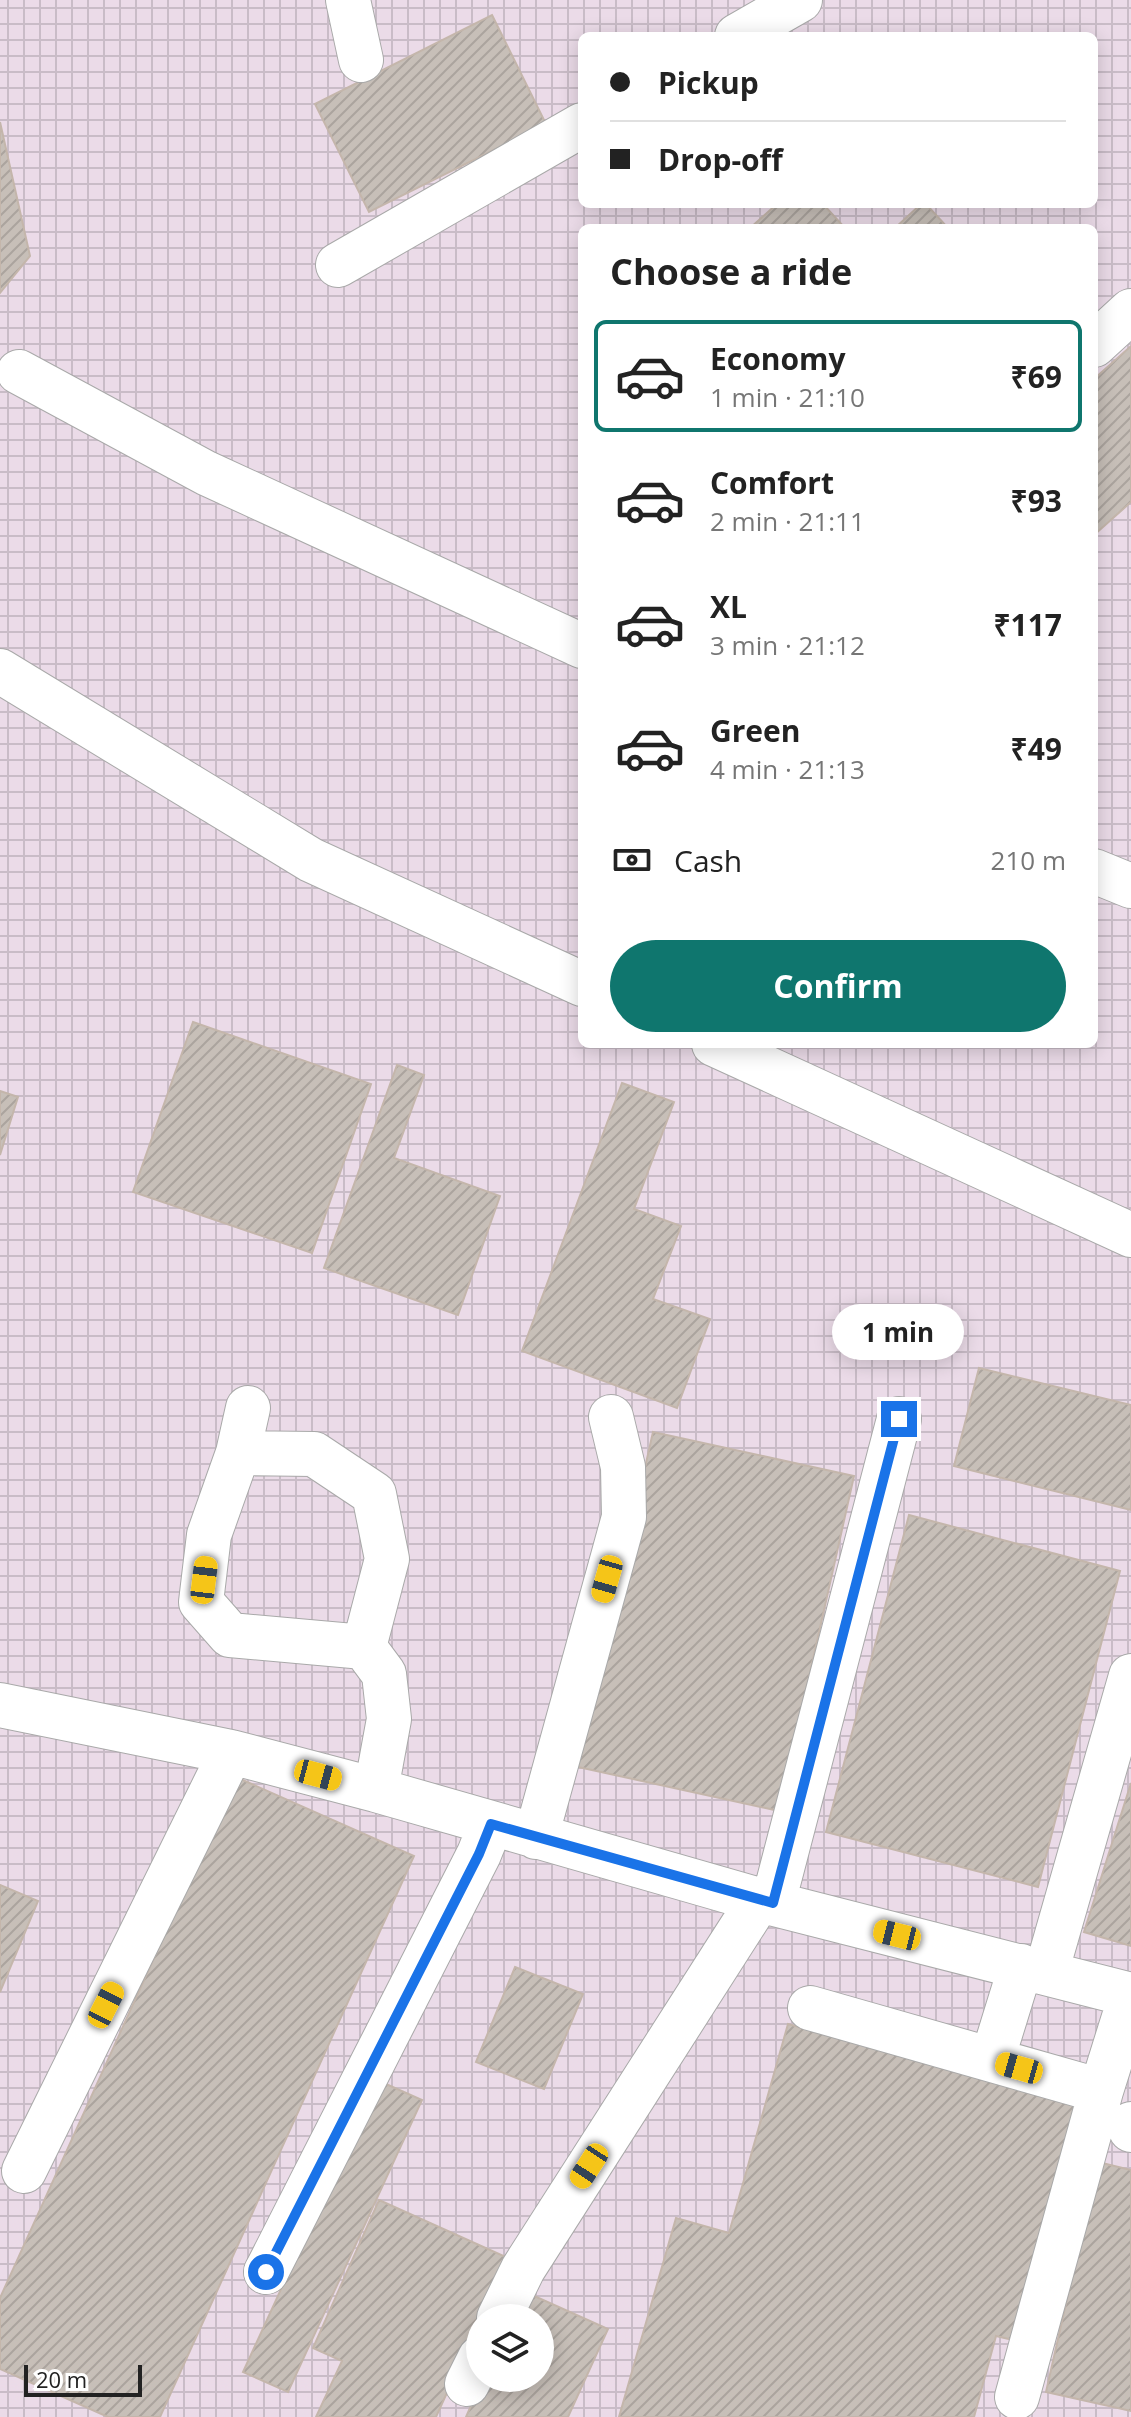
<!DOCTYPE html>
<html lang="en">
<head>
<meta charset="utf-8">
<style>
  body { margin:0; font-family:"Open Sans",sans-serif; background:#f2f2f2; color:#222; height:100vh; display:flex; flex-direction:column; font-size:30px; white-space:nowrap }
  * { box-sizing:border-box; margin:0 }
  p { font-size:26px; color:#767676 }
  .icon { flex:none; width:44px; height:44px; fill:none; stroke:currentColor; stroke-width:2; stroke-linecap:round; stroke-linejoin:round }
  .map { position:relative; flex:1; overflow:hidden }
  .side { position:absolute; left:578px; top:224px; width:520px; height:824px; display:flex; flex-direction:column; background:#fff; border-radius:12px; box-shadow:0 4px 20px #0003 }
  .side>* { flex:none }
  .banner { position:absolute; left:578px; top:32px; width:520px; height:176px; border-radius:12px; box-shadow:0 4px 20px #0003; display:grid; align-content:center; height:176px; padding:0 32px; background:#fff }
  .tools { position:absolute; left:466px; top:2304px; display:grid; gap:16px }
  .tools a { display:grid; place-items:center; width:88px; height:88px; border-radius:50%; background:#fff; box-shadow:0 4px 20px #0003; font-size:40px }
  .scale { position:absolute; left:24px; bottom:20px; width:118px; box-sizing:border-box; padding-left:8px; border:4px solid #222; border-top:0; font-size:22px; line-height:28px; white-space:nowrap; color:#222; -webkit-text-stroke:6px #fff; paint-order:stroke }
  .end { position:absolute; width:36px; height:36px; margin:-18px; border:10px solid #1a73e8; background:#fff; box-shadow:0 0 0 4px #fff }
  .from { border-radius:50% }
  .bubble { position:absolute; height:56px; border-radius:28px; background:#fff; box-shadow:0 4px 20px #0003; font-size:26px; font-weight:700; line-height:56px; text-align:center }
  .car { position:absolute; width:24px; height:48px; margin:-24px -12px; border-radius:10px; box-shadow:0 0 6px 2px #0007; background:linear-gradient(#f5c518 24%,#345 0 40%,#f5c518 0 76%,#345 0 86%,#f5c518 0) }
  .banner b { display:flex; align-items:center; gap:28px; height:76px; font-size:30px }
  .banner b+b { border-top:2px solid #e0e0e0 }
  .banner i { width:20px; height:20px; background:#222 }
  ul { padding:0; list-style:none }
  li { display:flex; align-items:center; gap:24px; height:112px; margin:0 16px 12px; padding:0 16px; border:4px solid transparent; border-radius:12px }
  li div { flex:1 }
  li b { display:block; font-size:30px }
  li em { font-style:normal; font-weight:700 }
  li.selected { border-color:#0f766e }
  li>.icon { width:72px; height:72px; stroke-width:1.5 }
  h2 { padding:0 32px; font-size:36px; line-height:96px }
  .pay { display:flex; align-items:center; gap:20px; height:88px; padding:0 32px; font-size:30px }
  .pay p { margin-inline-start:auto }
  .cta { display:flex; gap:16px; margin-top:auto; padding:16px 32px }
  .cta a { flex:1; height:92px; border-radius:48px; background:#0f766e; color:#fff; font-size:32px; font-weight:700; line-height:92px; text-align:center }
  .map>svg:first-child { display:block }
  .industrial { fill:url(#industrial-grid); fill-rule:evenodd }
  .building { fill:url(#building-hatch); stroke:#c4b6ab; stroke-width:2 }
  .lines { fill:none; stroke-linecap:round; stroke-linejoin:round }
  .minor-casing { stroke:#a9a9a9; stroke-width:46 }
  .minor { stroke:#fff; stroke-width:44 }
  .route { stroke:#1a73e8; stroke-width:10 }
</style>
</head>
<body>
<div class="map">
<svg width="1131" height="2417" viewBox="0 0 1131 2417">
  <defs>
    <pattern id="industrial-grid" width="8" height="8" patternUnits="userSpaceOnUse" patternTransform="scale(2)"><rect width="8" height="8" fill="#ebdbe8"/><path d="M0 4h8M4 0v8" fill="none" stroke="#c9bcc7"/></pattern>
    <pattern id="building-hatch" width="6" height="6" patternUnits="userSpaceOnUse" patternTransform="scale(2)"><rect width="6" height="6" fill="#c7bfb8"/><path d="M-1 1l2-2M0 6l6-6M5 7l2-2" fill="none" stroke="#aba49e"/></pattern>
  </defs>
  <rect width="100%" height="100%" fill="#f2efe9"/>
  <path class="industrial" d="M0,0H1131V2417H0ZM582,36H1094V204H582ZM582,228H1094V1044H582ZM480,2318H540V2378H480Z"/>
  <path class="building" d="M492,15L546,124L369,212L315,104Z
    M0,122L30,256L0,293Z
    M777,204H823L845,228H750Z
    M921,204H926L948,228H895Z
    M1131,346V502L1094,535V379Z
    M193,1022L371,1084L312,1253L133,1192Z
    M397,1065L424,1075L394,1158L500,1196L458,1315L324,1268Z
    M622,1083L674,1102L634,1209L681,1226L653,1299L710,1319L677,1408L522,1351Z
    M0,1091L18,1097L0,1155Z
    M979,1368L1131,1405V1510L954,1466Z
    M653,1432L854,1476L779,1811L578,1767Z
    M909,1515L1120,1571L1038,1887L826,1832Z
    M236,1777L414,1856L160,2417H108L0,2369V2298Z
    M1131,1783V1946L1084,1932Z
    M0,1885L38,1901L0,1992Z
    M515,1967L583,1994L544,2089L476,2062Z
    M788,2024L1079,2104L1013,2340L996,2336L974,2417H619L676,2218L729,2233Z
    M377,2080L422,2100L288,2392L243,2372Z
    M1098,2162L1131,2170V2411L1046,2392Z
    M379,2200L508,2258L436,2417H316L342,2361L313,2348Z
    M523,2291L608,2329L568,2417H466L483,2378H540V2318H511Z"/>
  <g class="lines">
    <g class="minor-casing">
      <path id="minor" d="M348,0L361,60
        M737,36L800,0
        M338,265L582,125
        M1094,345L1131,311
        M19,372L206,473L582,646
        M0,671L311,860L582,984
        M1094,871L1131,886
        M714,1044L1131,1235
        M248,1408L238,1453L209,1535L201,1602L230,1635L364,1647L384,1674L389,1719L376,1790
        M238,1453L314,1454L374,1494L387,1559L364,1647
        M0,1705L231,1752L376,1790L759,1900L1131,1995L1101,2091L810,2008
        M536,1837L624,1517L623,1467L611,1417
        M773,1903L899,1419
        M1046,1973L1131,1676
        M992,2060L1021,1966
        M1131,2124V2130
        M24,2171L231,1752
        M266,2272L479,1854L491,1824
        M499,2318L523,2269L759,1900
        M467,2384L480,2358
        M1017,2397L1101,2091"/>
    </g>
    <use href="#minor" class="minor"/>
  </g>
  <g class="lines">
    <path class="route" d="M266,2272L479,1854L491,1824L773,1903L899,1419"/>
  </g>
</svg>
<div class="tools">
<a><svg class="icon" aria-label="layers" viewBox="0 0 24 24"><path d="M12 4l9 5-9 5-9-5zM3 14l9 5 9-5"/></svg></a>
</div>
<div class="scale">20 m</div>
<i class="end from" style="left:266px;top:2272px"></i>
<i class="end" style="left:899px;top:1419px"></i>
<div class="bubble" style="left:832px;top:1304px;width:132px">1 min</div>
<i class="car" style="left:607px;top:1579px;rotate:196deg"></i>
<i class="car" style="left:204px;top:1580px;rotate:7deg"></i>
<i class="car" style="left:318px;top:1775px;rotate:105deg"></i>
<i class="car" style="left:897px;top:1935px;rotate:284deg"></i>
<i class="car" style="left:106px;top:2005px;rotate:27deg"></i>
<i class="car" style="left:1019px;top:2068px;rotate:286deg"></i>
<i class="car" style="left:589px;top:2166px;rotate:213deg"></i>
<div class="banner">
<b><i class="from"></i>Pickup</b>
<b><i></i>Drop-off</b>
</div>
<section class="side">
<h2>Choose a ride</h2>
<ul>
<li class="selected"><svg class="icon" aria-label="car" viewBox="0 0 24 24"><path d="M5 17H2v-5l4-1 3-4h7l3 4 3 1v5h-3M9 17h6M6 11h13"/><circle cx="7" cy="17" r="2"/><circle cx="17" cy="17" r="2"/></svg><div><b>Economy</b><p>1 min · 21:10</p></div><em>₹69</em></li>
<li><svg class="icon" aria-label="car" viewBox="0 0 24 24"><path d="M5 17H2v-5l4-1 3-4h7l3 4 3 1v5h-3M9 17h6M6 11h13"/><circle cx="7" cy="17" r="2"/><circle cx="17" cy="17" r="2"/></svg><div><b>Comfort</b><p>2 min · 21:11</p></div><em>₹93</em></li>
<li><svg class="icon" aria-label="car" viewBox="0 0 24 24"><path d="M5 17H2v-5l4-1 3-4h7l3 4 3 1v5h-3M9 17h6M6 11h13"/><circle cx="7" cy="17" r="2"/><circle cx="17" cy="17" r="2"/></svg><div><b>XL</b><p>3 min · 21:12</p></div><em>₹117</em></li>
<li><svg class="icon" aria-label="car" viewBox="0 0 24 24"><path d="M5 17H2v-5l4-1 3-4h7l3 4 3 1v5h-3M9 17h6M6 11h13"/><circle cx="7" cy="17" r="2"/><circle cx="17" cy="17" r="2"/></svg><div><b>Green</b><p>4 min · 21:13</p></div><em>₹49</em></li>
</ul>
<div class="pay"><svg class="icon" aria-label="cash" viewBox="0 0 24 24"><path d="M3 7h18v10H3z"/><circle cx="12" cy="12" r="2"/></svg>Cash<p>210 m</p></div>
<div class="cta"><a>Confirm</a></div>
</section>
</div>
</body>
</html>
